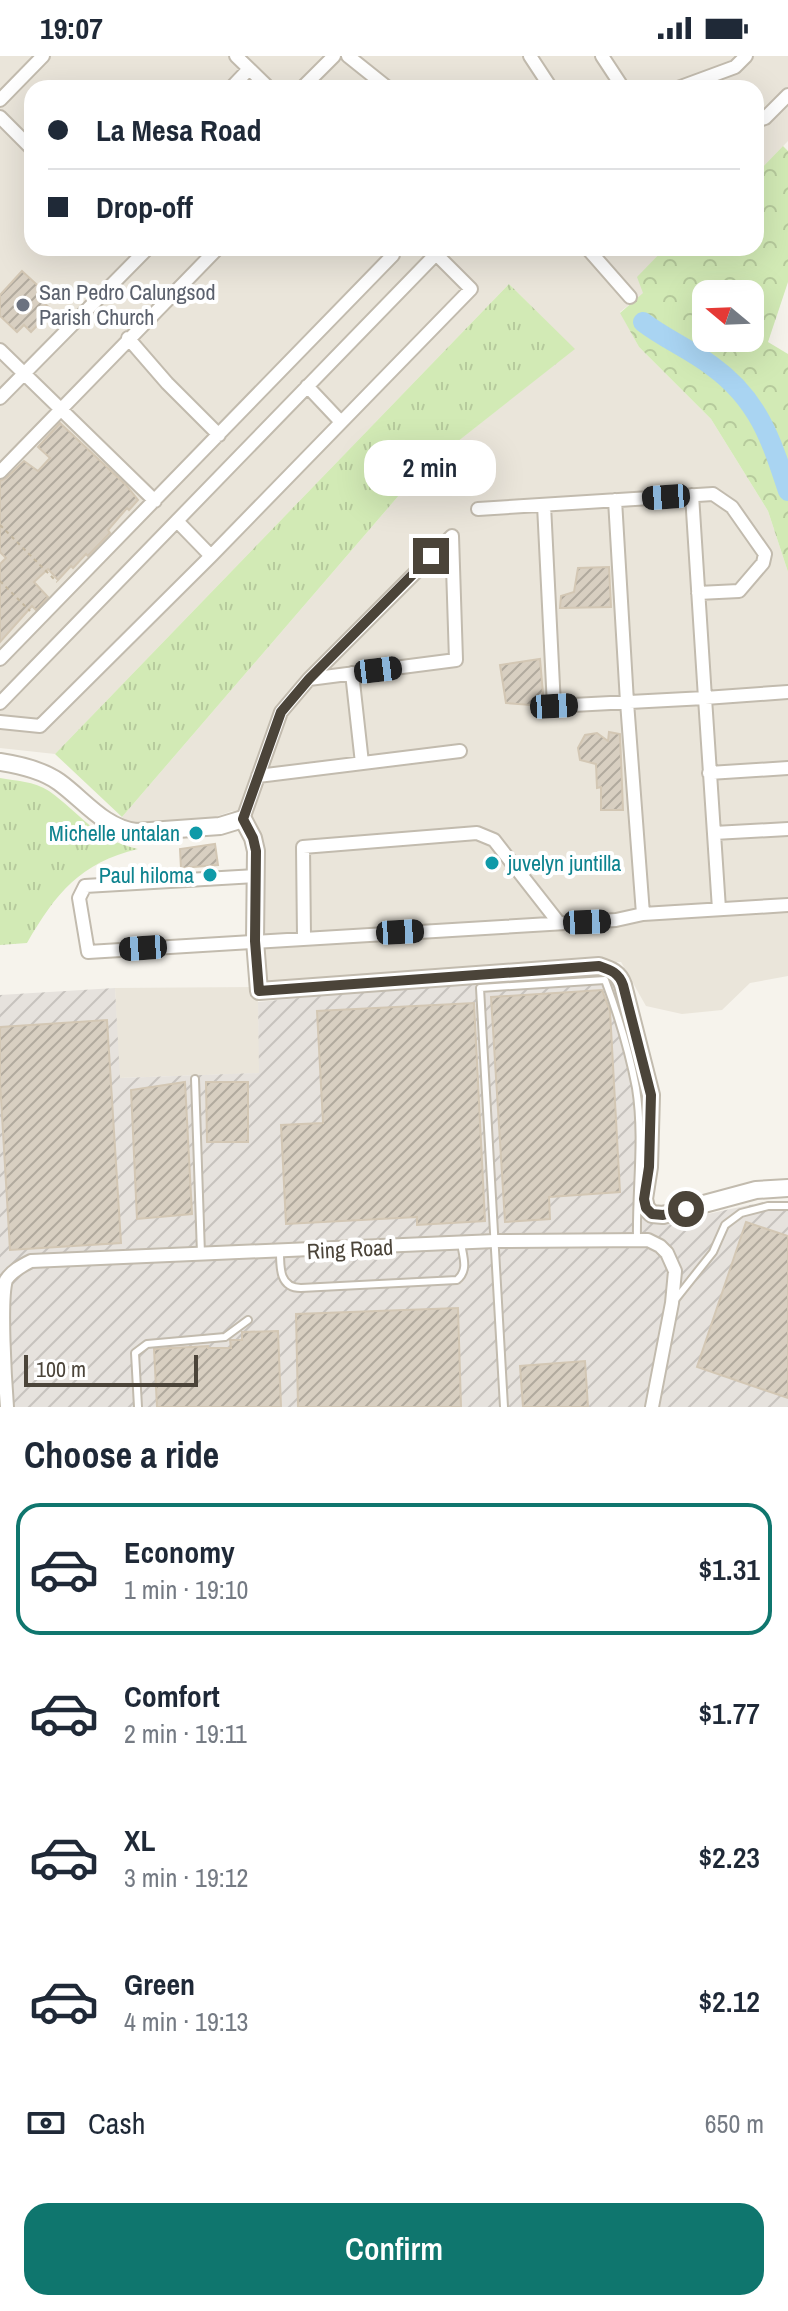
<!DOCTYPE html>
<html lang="en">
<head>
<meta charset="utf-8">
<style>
  body { margin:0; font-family:"Archivo Narrow",sans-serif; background:#f2f2f3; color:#1f2937; height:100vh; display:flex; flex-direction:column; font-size:30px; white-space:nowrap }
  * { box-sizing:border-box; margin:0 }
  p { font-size:26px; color:#747a83 }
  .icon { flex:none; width:44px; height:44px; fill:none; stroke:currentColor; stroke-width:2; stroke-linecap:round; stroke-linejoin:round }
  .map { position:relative; height:1351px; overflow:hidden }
  .panel { display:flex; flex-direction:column; background:#fff; flex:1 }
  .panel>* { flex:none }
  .guide { position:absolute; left:24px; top:24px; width:740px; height:176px; border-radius:24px; box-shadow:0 8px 32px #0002; display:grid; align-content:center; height:176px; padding:0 24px; background:#fff }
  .needle { width:52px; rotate:289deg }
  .buttons { position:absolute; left:692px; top:224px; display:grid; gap:16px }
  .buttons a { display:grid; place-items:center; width:72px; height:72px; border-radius:16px; background:#fff; box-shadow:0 8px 32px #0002; font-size:40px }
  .scale { position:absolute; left:24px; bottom:20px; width:174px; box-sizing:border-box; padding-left:8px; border:4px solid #4b4439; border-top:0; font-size:22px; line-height:28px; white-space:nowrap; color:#4b4439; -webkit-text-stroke:6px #fff; paint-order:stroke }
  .end { position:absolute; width:36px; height:36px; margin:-18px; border:10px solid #4b4439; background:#fff; box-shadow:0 0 0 4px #fff }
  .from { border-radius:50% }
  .bubble { position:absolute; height:56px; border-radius:24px; background:#fff; box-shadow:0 8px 32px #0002; font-size:26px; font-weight:600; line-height:56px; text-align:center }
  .car { position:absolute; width:24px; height:48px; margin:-24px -12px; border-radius:10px; box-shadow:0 0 6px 2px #0007; background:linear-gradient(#222 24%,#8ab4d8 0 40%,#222 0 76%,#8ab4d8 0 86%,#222 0) }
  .guide b { display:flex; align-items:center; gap:28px; height:76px; font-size:30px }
  .guide b+b { border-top:2px solid #e0e1e3 }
  .guide i { width:20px; height:20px; background:#1f2937 }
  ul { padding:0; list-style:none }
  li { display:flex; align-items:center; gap:24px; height:132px; margin:0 16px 12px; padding:0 8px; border:4px solid transparent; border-radius:24px }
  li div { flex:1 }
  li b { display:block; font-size:30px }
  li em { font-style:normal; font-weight:600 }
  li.active { border-color:#0f766e }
  li>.icon { width:72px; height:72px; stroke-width:1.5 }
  h2 { padding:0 24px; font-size:36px; line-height:96px }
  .pay { display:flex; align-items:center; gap:20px; height:88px; padding:0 24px; font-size:30px }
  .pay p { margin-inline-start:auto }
  .primary-button { display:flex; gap:16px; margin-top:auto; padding:16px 24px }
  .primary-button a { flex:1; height:92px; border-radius:24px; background:#0f766e; color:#fff; font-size:32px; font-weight:600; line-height:92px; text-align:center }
  .status { display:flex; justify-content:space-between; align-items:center; height:56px; padding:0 40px; background:#fff; direction:ltr }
  .status svg { height:22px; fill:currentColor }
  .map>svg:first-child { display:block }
  .residential { fill:#eae5da }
  .industrial { fill:url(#industrial-furrows) }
  .grass { fill:url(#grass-tufts) }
  .forest { fill:url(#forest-crowns); fill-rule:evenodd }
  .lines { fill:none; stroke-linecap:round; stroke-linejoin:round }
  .river { stroke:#a9d4f2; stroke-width:20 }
  .building { fill:url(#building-hatch); stroke:#d3c7b4; stroke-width:2 }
  .service-casing { stroke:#c2bbae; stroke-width:10 }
  .minor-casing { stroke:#c2bbae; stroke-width:16 }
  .tertiary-casing { stroke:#c2bbae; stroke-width:20 }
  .path { stroke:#c4b79f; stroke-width:2; stroke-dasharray:4 4; stroke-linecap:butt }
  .service { stroke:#fff; stroke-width:6 }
  .minor { stroke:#fff; stroke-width:12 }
  .tertiary { stroke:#fff; stroke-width:16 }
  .route { stroke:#4b4439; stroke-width:10 }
  .worship-dot { fill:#6b7280; stroke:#fff; stroke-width:3 }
  .culture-dot { fill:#0f9aa8; stroke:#fff; stroke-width:3 }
  .labels { text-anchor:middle; stroke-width:8; stroke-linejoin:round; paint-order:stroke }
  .worship-label { font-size:22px; fill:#5b616d; stroke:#fff; text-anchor:start }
  .culture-label { font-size:22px; fill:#0d838f; stroke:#fff; text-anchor:end }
  .street-label { font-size:22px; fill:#4b4439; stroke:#fff }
</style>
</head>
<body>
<div class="status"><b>19:07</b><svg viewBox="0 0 49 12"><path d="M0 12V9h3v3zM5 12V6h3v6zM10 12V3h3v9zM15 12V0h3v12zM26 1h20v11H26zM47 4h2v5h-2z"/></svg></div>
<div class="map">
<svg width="788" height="1351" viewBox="0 0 788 1351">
  <defs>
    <pattern id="industrial-furrows" width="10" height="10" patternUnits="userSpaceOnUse" patternTransform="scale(2)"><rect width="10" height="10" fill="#e6e2dd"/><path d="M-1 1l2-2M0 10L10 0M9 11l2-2" fill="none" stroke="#c7c3be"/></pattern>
    <pattern id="grass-tufts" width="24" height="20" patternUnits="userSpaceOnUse" patternTransform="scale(2)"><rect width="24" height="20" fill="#d2eab5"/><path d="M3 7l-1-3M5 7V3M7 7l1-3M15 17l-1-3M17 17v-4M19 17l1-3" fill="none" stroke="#b6ca9c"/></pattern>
    <pattern id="forest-crowns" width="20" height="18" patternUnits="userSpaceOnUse" patternTransform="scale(2)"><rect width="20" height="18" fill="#d2eab5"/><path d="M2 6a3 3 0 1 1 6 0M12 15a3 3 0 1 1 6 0" fill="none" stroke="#b6ca9c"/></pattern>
    <pattern id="building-hatch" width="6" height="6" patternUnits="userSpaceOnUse" patternTransform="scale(2)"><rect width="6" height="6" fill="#d8cfc1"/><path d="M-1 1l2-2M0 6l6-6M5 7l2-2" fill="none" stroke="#b1aa9e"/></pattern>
  </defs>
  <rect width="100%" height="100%" fill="#f6f3ec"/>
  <path class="residential" d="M0,0H788V85L756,118V32H32V192H665L638,221L644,237L620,256L639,291L711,363L768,455L788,516V920L750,927L722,954L682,958L646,950L621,906H546L265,930L259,773L252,762L232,755L215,761L130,769L122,761L419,416L574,293L509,228L55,698L0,692Z
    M254,931L258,946L260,1017L119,1022L115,932Z"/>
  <path class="industrial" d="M608,917L618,931L646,1030L640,1161L662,1168L749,1149L788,1145V1351H0V939L115,932L120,1022L259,1017L258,946L472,925Z"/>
  <path class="grass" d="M509,228L575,293L419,416L122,761L55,698Z
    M0,722C16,725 34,725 49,735C81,758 96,784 138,793C80,807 56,837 27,887L0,889Z"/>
  <path class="forest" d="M783,90L788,95V226L768,286L788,298V516L768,455L711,363L639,291L620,257L643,237L637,221L665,192H756V118ZM706,238H750V282H706Z"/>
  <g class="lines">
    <path class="river" d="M643,266C665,283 690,293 712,310C758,343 771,383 788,435"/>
  </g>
  <path class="building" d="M22,215L48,239L42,245L52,254L31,276L24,269L17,276L0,260V239Z
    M60,367L126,429L138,444L129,454L127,452L108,474L110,477L88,500L86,498L73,512L71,510L58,524L48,513L34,526L48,541L36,554L32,550L0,586V508L6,502L0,496V425L6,422L24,405L38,415L50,402L38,391Z
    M609,511L611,551L560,552L561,540L574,536L578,512Z
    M540,603L544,650L506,647L500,609Z
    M609,676L620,678L623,754H601V731L597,732L596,708L580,704L578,692L585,679L597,677L608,685Z
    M215,788L218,809L181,812L180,793Z
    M602,934L610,955L620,1136L549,1141L550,1163L505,1166L491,941Z
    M474,947L485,1165L417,1169V1161L286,1168L281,1069L323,1067L317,955Z
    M107,964L121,1187L10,1194L0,1026V971Z
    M185,1026L192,1158L137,1163L131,1034Z
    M206,1026H248V1086H207Z
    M746,1166L788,1180V1342L697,1311Z
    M458,1252L461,1351H298L296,1258Z
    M278,1275L281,1351H157L154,1293L208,1290V1292H231L230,1284H242V1276Z
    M585,1305L588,1351H523L520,1310Z"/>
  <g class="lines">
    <g class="service-casing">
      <path id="service" d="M195,1023L201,1198
        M280,1196C280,1213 280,1232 301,1232L457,1224C469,1214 463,1201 461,1187
        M675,1244L713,1196L725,1169L741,1157L768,1150H788
        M138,1351L135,1297L147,1288L225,1281L248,1264
        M504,1351C495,1211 489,1072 480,932L605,924C618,959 629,995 636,1032C644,1082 636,1133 637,1182"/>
    </g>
    <g class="minor-casing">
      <path id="minor" d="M236,0L269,32
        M348,0L388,32
        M530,0L551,32
        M602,0L623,32
        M231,32L249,13
        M302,32L334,0
        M678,32L735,11L746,0
        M0,44L43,0
        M0,61L32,93
        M756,65L765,62L788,39
        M587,192L630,241
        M128,282L167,327L219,379
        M0,294L155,445
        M307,330L341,366
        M0,342L148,192
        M0,416L218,192
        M615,444L627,646L643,858
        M544,449L554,650L705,642L692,439
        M478,453L713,438L732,451L765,498L763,507L739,535L698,537
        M177,465L211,500
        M0,603L393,199L386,192
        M352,617L362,707
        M0,647L436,198
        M0,666L40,670L211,500L471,233L430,192
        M709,717L788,712
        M258,720L460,695
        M243,763L281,656L309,623L452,480L456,604L309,623
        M714,777L788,773
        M256,820L85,830L79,842L88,896L616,864L643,858L788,849
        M719,853L705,642L788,636
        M304,881L303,791L477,777L494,784L559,867
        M7,1351C5,1325 0,1244 6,1224C12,1215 21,1210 31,1205L495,1185L648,1184L660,1190L667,1197L675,1215L672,1247L652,1351"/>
    </g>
    <g class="tertiary-casing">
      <path id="tertiary" d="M0,706C20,709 42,714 59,726C84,744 104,772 136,776L220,770L243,763L253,782L256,795L255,885L259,935L599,910C611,914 619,917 623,929L651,1039L649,1111L644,1143L646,1152L652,1158L663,1159L756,1134L788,1132"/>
    </g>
    <path class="path" d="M0,469L57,526
      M0,525L30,555"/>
    <use href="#service" class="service"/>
    <use href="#minor" class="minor"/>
    <use href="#tertiary" class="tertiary"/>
  </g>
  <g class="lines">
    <path class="route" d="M431,500L309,623L281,656L243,763L253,782L256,795L255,885L259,935L599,910C611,914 619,917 623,929L651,1039L649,1111L644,1143L646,1152L652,1158L663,1159L686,1153"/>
  </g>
  <circle class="worship-dot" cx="23" cy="249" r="8"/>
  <g class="culture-dot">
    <circle cx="196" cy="777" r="8"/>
    <circle cx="492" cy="807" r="8"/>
    <circle cx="210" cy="819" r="8"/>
  </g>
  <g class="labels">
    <g class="worship-label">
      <text x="39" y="244">San Pedro Calungsod<tspan x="39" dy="25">Parish Church</tspan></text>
    </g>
    <g class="culture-label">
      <text x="180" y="785">Michelle untalan</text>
      <text x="508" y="815" text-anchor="start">juvelyn juntilla</text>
      <text x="194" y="827">Paul hiloma</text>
    </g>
    <g class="street-label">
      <text transform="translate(350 1193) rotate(-3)" y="8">Ring Road</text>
    </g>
  </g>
</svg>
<div class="buttons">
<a><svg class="needle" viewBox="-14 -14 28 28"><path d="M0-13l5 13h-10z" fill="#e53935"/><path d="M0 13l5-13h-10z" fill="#747a83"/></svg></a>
</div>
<div class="scale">100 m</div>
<i class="end from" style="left:686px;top:1153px"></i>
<i class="end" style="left:431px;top:500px"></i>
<div class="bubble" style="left:364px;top:384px;width:132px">2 min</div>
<i class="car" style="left:666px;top:441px;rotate:266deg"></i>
<i class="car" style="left:378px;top:614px;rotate:83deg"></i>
<i class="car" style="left:554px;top:650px;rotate:87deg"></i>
<i class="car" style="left:587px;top:866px;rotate:88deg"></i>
<i class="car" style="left:400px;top:876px;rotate:87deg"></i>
<i class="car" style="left:143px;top:892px;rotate:266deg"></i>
<div class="guide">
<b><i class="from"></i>La Mesa Road</b>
<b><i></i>Drop-off</b>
</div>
</div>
<section class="panel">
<h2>Choose a ride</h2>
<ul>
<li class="active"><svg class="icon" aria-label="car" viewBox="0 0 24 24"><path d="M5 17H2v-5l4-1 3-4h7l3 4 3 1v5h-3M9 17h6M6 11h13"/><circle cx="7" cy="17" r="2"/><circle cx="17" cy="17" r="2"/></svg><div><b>Economy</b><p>1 min · 19:10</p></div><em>$1.31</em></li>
<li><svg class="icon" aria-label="car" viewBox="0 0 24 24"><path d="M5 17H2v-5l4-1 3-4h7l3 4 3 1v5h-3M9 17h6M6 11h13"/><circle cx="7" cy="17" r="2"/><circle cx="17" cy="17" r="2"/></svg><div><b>Comfort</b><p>2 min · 19:11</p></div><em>$1.77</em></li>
<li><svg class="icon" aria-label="car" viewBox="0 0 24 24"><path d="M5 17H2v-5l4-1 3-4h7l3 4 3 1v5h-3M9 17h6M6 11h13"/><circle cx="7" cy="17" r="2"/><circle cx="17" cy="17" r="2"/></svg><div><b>XL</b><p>3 min · 19:12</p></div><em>$2.23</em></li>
<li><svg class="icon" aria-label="car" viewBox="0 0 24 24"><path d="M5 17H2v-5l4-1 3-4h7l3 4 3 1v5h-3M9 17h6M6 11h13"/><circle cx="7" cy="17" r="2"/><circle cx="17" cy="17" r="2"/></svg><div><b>Green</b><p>4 min · 19:13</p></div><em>$2.12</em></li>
</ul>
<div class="pay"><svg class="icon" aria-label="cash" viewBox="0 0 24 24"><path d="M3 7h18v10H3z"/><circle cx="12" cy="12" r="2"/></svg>Cash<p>650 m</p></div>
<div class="primary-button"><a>Confirm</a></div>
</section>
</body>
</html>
